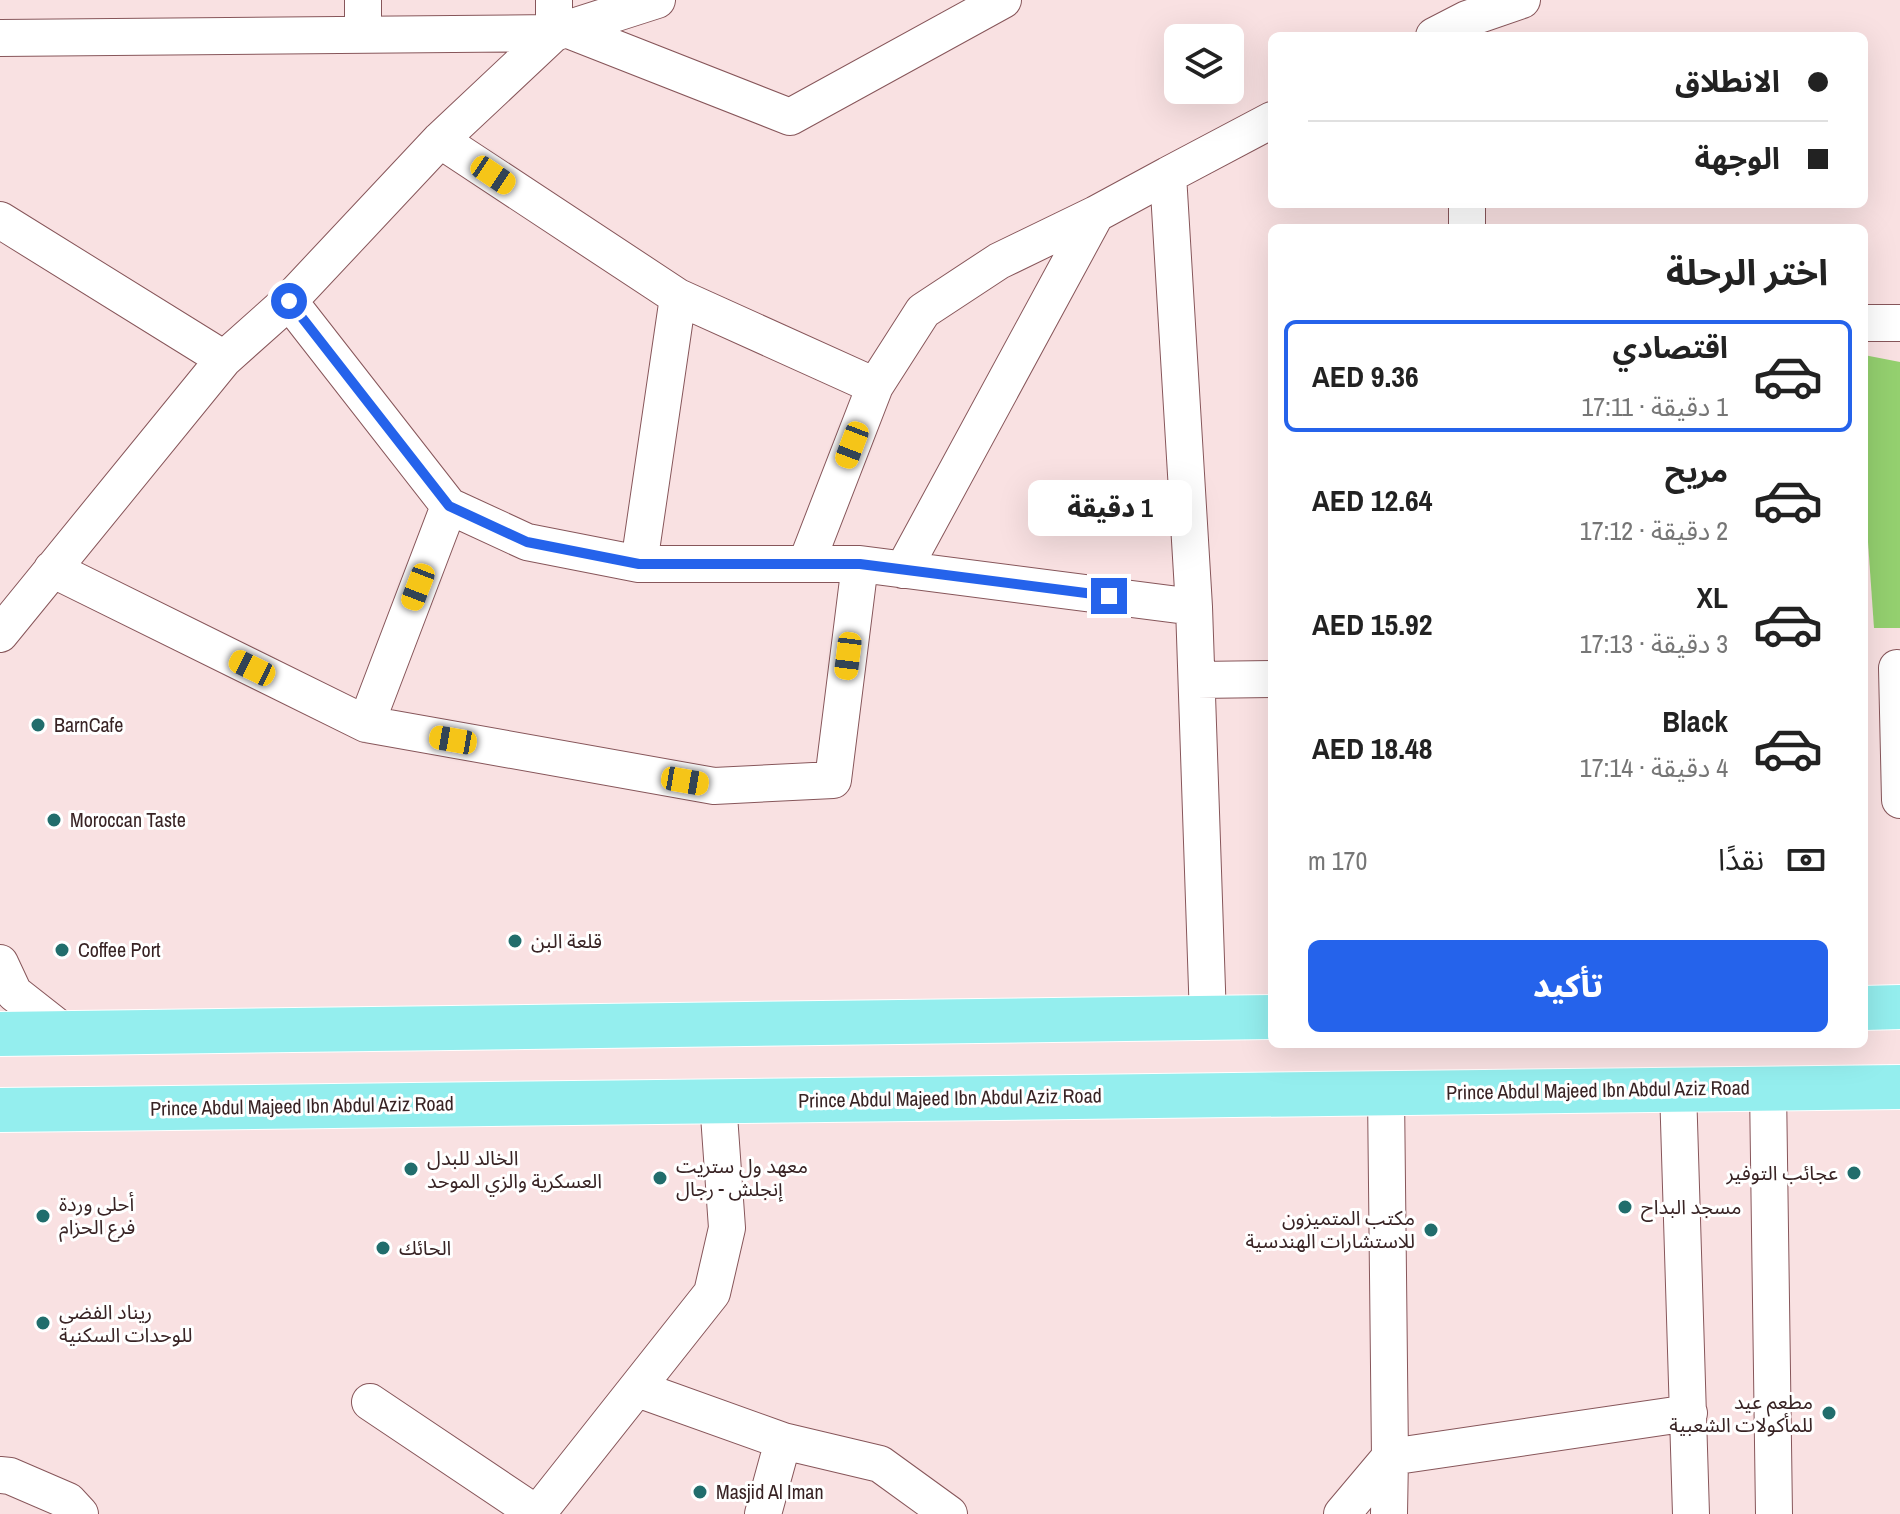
<!DOCTYPE html>
<html lang="ar">
<head>
<meta charset="utf-8">
<style>
  body { margin:0; font-family:"Archivo Narrow","Noto Sans Arabic",sans-serif; background:#f2f2f2; color:#222; direction:rtl; height:100vh; display:flex; flex-direction:column; font-size:30px; white-space:nowrap }
  * { box-sizing:border-box; margin:0 }
  p { font-size:26px; color:#767676 }
  .icon { flex:none; width:44px; height:44px; fill:none; stroke:currentColor; stroke-width:2; stroke-linecap:round; stroke-linejoin:round }
  .map { position:relative; flex:1; overflow:hidden; direction:ltr }
  .details { position:absolute; left:1268px; top:224px; width:600px; height:824px; display:flex; flex-direction:column; background:#fff; border-radius:12px; box-shadow:0 8px 32px #0002; direction:rtl }
  .details>* { flex:none }
  .hud { position:absolute; left:1268px; top:32px; width:600px; height:176px; border-radius:12px; box-shadow:0 8px 32px #0002; direction:rtl; display:grid; align-content:center; height:176px; padding:0 40px; background:#fff }
  .controls { position:absolute; left:1164px; top:24px; display:grid; gap:16px }
  .controls a { display:grid; place-items:center; width:80px; height:80px; border-radius:12px; background:#fff; box-shadow:0 8px 32px #0002; font-size:40px }
  .end { position:absolute; width:36px; height:36px; margin:-18px; border:10px solid #2563eb; background:#fff; box-shadow:0 0 0 4px #fff }
  .from { border-radius:50% }
  .bubble { position:absolute; height:56px; border-radius:12px; background:#fff; box-shadow:0 8px 32px #0002; font-size:26px; font-weight:800; line-height:56px; text-align:center; direction:rtl }
  .car { position:absolute; width:24px; height:48px; margin:-24px -12px; border-radius:10px; box-shadow:0 0 6px 2px #0007; background:linear-gradient(#f5c518 24%,#345 0 40%,#f5c518 0 76%,#345 0 86%,#f5c518 0) }
  .hud b { display:flex; align-items:center; gap:28px; height:76px; font-size:30px }
  .hud b+b { border-top:2px solid #e0e0e0 }
  .hud i { width:20px; height:20px; background:#222 }
  ul { padding:0; list-style:none }
  li { display:flex; align-items:center; gap:24px; height:112px; margin:0 16px 12px; padding:0 24px; border:4px solid transparent; border-radius:12px }
  li div { flex:1 }
  li b { display:block; font-size:30px }
  li em { font-style:normal; font-weight:800 }
  li.active { border-color:#2563eb }
  li>.icon { width:72px; height:72px; stroke-width:1.5 }
  h2 { padding:0 40px; font-size:36px; line-height:96px }
  .pay { display:flex; align-items:center; gap:20px; height:88px; padding:0 40px; font-size:30px }
  .pay p { margin-inline-start:auto }
  .cta { display:flex; gap:16px; margin-top:auto; padding:16px 40px }
  .cta a { flex:1; height:92px; border-radius:12px; background:#2563eb; color:#fff; font-size:32px; font-weight:800; line-height:92px; text-align:center }
  .map>svg:first-child { display:block }
  .green { fill:#94d06f }
  .lines { fill:none; stroke-linecap:round; stroke-linejoin:round }
  .street-casing { stroke:#87565a; stroke-width:38 }
  .primary-casing { stroke:#fff; stroke-width:46 }
  .street { stroke:#fff; stroke-width:36 }
  .primary { stroke:#94eeee; stroke-width:44 }
  .route { stroke:#2563eb; stroke-width:10 }
  .poi-dot { fill:#216d6c; stroke:#fff; stroke-width:3 }
  .labels { text-anchor:middle; stroke-width:6; stroke-linejoin:round; paint-order:stroke }
  .poi-label { font-size:20px; fill:#382324; stroke:#fff; text-anchor:start }
  .street-label { font-size:20px; fill:#382324; stroke:#fff }
</style>
</head>
<body>
<div class="map">
<svg width="1900" height="1514" viewBox="0 0 1900 1514">
  <rect width="100%" height="100%" fill="#f9e1e2"/>
  <path class="green" d="M1864,355L1900,362V628H1874L1864,485Z"/>
  <g class="lines">
    <g class="street-casing">
      <path id="street" d="M566,29L790,117L1003,0
        M363,35V0
        M1434,36L1467,19L1522,0
        M0,38L554,33V0
        M440,140L678,297L875,386
        M0,220L224,359
        M1467,228V204
        M289,301L449,506L527,542L639,564H860L1194,607
        M1864,323H1900
        M639,564L678,297
        M806,564L875,386L923,311L999,261L1096,214
        M52,569L366,724L714,786L833,780L860,564
        M903,570L1096,214L1168,175
        M0,634L224,359L289,301L440,140L554,33L657,0
        M1897,668L1900,800
        M1197,680L1272,679
        M366,724L449,506
        M0,963L14,993L65,1033
        M1208,1018L1194,607L1168,175L1272,120
        M1768,1088L1774,1514
        M1678,1089L1691,1514
        M1386,1093L1390,1457L1389,1514
        M638,1389L783,1441L880,1464L949,1514
        M370,1402L537,1514
        M0,1475L10,1476L68,1501L80,1514
        M537,1514L712,1293L727,1228L718,1101
        M763,1514L783,1441
        M1342,1514L1390,1457L1689,1413"/>
    </g>
    <g class="primary-casing">
      <path id="primary" d="M1864,1008L1900,1007
        M0,1034L1272,1017
        M0,1110L1900,1087"/>
    </g>
    <use href="#street" class="street"/>
    <use href="#primary" class="primary"/>
  </g>
  <g class="lines">
    <path class="route" d="M289,301L449,506L527,542L639,564H860L1109,596"/>
  </g>
  <g class="poi-dot">
    <circle cx="38" cy="725" r="8"/>
    <circle cx="54" cy="820" r="8"/>
    <circle cx="515" cy="941" r="8"/>
    <circle cx="62" cy="950" r="8"/>
    <circle cx="411" cy="1169" r="8"/>
    <circle cx="1854" cy="1173" r="8"/>
    <circle cx="660" cy="1178" r="8"/>
    <circle cx="1625" cy="1207" r="8"/>
    <circle cx="43" cy="1216" r="8"/>
    <circle cx="1431" cy="1230" r="8"/>
    <circle cx="383" cy="1248" r="8"/>
    <circle cx="43" cy="1323" r="8"/>
    <circle cx="1829" cy="1413" r="8"/>
    <circle cx="700" cy="1492" r="8"/>
  </g>
  <g class="labels">
    <g class="poi-label">
      <text x="54" y="732">BarnCafe</text>
      <text x="70" y="827">Moroccan Taste</text>
      <text x="531" y="948">قلعة البن</text>
      <text x="78" y="957">Coffee Port</text>
      <text x="427" y="1165">الخالد للبدل<tspan x="427" dy="23">العسكرية والزي الموحد</tspan></text>
      <text x="676" y="1173">معهد ول ستريت<tspan x="676" dy="23">إنجلش - رجال</tspan></text>
      <text x="1838" y="1180" text-anchor="end">عجائب التوفير</text>
      <text x="59" y="1211">أحلى وردة<tspan x="59" dy="23">فرع الحزام</tspan></text>
      <text x="1641" y="1214">مسجد البداح</text>
      <text x="1415" y="1225" text-anchor="end">مكتب المتميزون<tspan x="1415" dy="23">للاستشارات الهندسية</tspan></text>
      <text x="399" y="1255">الحائك</text>
      <text x="59" y="1319">ريناد الفضي<tspan x="59" dy="23">للوحدات السكنية</tspan></text>
      <text x="1813" y="1409" text-anchor="end">مطعم عيد<tspan x="1813" dy="23">للمأكولات الشعبية</tspan></text>
      <text x="716" y="1499">Masjid Al Iman</text>
    </g>
    <g class="street-label">
      <text transform="translate(1598 1090) rotate(-1)" y="7">Prince Abdul Majeed Ibn Abdul Aziz Road</text>
      <text transform="translate(950 1098) rotate(-1)" y="7">Prince Abdul Majeed Ibn Abdul Aziz Road</text>
      <text transform="translate(302 1106) rotate(-1)" y="7">Prince Abdul Majeed Ibn Abdul Aziz Road</text>
    </g>
  </g>
</svg>
<div class="controls">
<a><svg class="icon" aria-label="layers" viewBox="0 0 24 24"><path d="M12 4l9 5-9 5-9-5zM3 14l9 5 9-5"/></svg></a>
</div>
<i class="end from" style="left:289px;top:301px"></i>
<i class="end" style="left:1109px;top:596px"></i>
<div class="bubble" style="left:1028px;top:480px;width:164px">1 دقيقة</div>
<i class="car" style="left:493px;top:175px;rotate:124deg"></i>
<i class="car" style="left:852px;top:445px;rotate:201deg"></i>
<i class="car" style="left:418px;top:587px;rotate:201deg"></i>
<i class="car" style="left:848px;top:656px;rotate:187deg"></i>
<i class="car" style="left:252px;top:668px;rotate:296deg"></i>
<i class="car" style="left:453px;top:740px;rotate:280deg"></i>
<i class="car" style="left:685px;top:781px;rotate:100deg"></i>
<div class="hud">
<b><i class="from"></i>الانطلاق</b>
<b><i></i>الوجهة</b>
</div>
<section class="details">
<h2>اختر الرحلة</h2>
<ul>
<li class="active"><svg class="icon" aria-label="car" viewBox="0 0 24 24"><path d="M5 17H2v-5l4-1 3-4h7l3 4 3 1v5h-3M9 17h6M6 11h13"/><circle cx="7" cy="17" r="2"/><circle cx="17" cy="17" r="2"/></svg><div><b>اقتصادي</b><p>1 دقيقة · 17:11</p></div><em>AED 9.36</em></li>
<li><svg class="icon" aria-label="car" viewBox="0 0 24 24"><path d="M5 17H2v-5l4-1 3-4h7l3 4 3 1v5h-3M9 17h6M6 11h13"/><circle cx="7" cy="17" r="2"/><circle cx="17" cy="17" r="2"/></svg><div><b>مريح</b><p>2 دقيقة · 17:12</p></div><em>AED 12.64</em></li>
<li><svg class="icon" aria-label="car" viewBox="0 0 24 24"><path d="M5 17H2v-5l4-1 3-4h7l3 4 3 1v5h-3M9 17h6M6 11h13"/><circle cx="7" cy="17" r="2"/><circle cx="17" cy="17" r="2"/></svg><div><b>XL</b><p>3 دقيقة · 17:13</p></div><em>AED 15.92</em></li>
<li><svg class="icon" aria-label="car" viewBox="0 0 24 24"><path d="M5 17H2v-5l4-1 3-4h7l3 4 3 1v5h-3M9 17h6M6 11h13"/><circle cx="7" cy="17" r="2"/><circle cx="17" cy="17" r="2"/></svg><div><b>Black</b><p>4 دقيقة · 17:14</p></div><em>AED 18.48</em></li>
</ul>
<div class="pay"><svg class="icon" aria-label="cash" viewBox="0 0 24 24"><path d="M3 7h18v10H3z"/><circle cx="12" cy="12" r="2"/></svg>نقدًا<p>170 m</p></div>
<div class="cta"><a>تأكيد</a></div>
</section>
</div>
</body>
</html>
